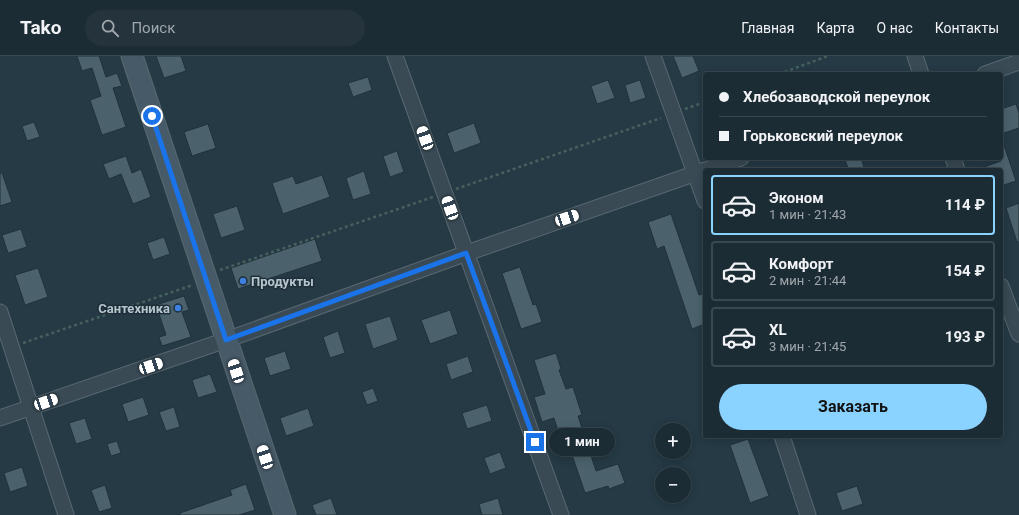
<!DOCTYPE html>
<html lang="ru">
<head>
<meta charset="utf-8">
<style>
  body { margin:0; font-family:Roboto,sans-serif; background:#25343c; color:#f1f3f6; height:100vh; display:flex; flex-direction:column; font-size:15px; white-space:nowrap }
  * { box-sizing:border-box; margin:0 }
  p { font-size:13px; color:#a0a7ac }
  .icon { flex:none; width:22px; height:22px; fill:none; stroke:currentColor; stroke-width:2; stroke-linecap:round; stroke-linejoin:round }
  .map { position:relative; flex:1; overflow:hidden }
  .details { position:absolute; left:703px; top:112px; width:300px; height:270px; display:flex; flex-direction:column; background:#1c2c34; border-radius:4px; box-shadow:0 2px 10px #0003,0 0 0 1px #3a484f }
  .details>* { flex:none }
  .hud { position:absolute; left:703px; top:16px; width:300px; height:88px; border-radius:4px; box-shadow:0 2px 10px #0003,0 0 0 1px #3a484f; display:grid; align-content:center; height:88px; padding:0 16px; background:#1c2c34 }
  .tools { position:absolute; left:655px; top:367px; display:grid; gap:8px }
  .tools a { display:grid; place-items:center; width:36px; height:36px; border-radius:50%; background:#1c2c34; box-shadow:0 2px 10px #0003,0 0 0 1px #3a484f; font-size:20px }
  .end { position:absolute; width:18px; height:18px; margin:-9px; border:5px solid #1a73e8; background:#fff; box-shadow:0 0 0 2px #fff }
  .from { border-radius:50% }
  .bubble { position:absolute; height:28px; border-radius:14px; background:#1c2c34; box-shadow:0 2px 10px #0003,0 0 0 1px #3a484f; font-size:13px; font-weight:700; line-height:28px; text-align:center }
  .car { position:absolute; width:12px; height:24px; margin:-12px -6px; border-radius:5px; box-shadow:0 0 3px 1px #0007; background:linear-gradient(#fff 24%,#345 0 40%,#fff 0 76%,#345 0 86%,#fff 0) }
  .hud b { display:flex; align-items:center; gap:14px; height:38px; font-size:15px }
  .hud b+b { border-top:1px solid #3a484f }
  .hud i { width:10px; height:10px; background:#f1f3f6 }
  ul { padding:7px 0 0; list-style:none }
  li { display:flex; align-items:center; gap:12px; height:60px; margin:0 8px 6px; padding:0 8px; border:2px solid #3a484f; border-radius:4px }
  li div { flex:1 }
  li b { display:block; font-size:15px }
  li em { font-style:normal; font-weight:700 }
  li.active { border-color:#8ad2ff }
  li>.icon { width:36px; height:36px; stroke-width:1.5 }
  .action { display:flex; gap:8px; margin-top:auto; padding:8px 16px }
  .action a { flex:1; height:46px; border-radius:24px; background:#8ad2ff; color:#111; font-size:16px; font-weight:700; line-height:46px; text-align:center }
  header { display:flex; align-items:center; gap:24px; box-sizing:border-box; height:56px; padding:0 20px; background:#1c2c34; border-bottom:1px solid #3a484f }
  header strong { font-size:19px }
  nav { display:flex; gap:22px; margin-inline-start:auto; font-size:14px }
  .search { width:280px; height:36px; background:#25343c; display:flex; align-items:center; gap:10px; box-sizing:border-box; padding:0 14px; border-radius:22px; color:#a0a7ac; font-size:15px }
  .map>svg:first-child { display:block }
  .building { fill:#4b626d; stroke:#20313b }
  .lines { fill:none; stroke-linecap:round; stroke-linejoin:round }
  .street-casing { stroke:#586871; stroke-width:17 }
  .secondary-casing { stroke:#586871; stroke-width:23 }
  .path { stroke:#45615e; stroke-width:2.5; stroke-dasharray:3 3; stroke-linecap:butt }
  .street { stroke:#394a54; stroke-width:15 }
  .secondary { stroke:#475a67; stroke-width:21 }
  .route { stroke:#1a73e8; stroke-width:5 }
  .shop-dot { fill:#3f7fe0; stroke:#1e2f39; stroke-width:1.5 }
  .labels { text-anchor:middle; stroke-width:3; stroke-linejoin:round; paint-order:stroke }
  .poi-label { font-size:13px; font-weight:bold; fill:#b7c5cd; stroke:#1e2f39; text-anchor:start }
</style>
</head>
<body>
<header>
<strong>Tako</strong>
<div class="search"><svg class="icon" aria-label="search" viewBox="0 0 24 24"><circle cx="10" cy="10" r="6"/><path d="M15 15l6 6"/></svg>Поиск</div>
<nav><a>Главная</a><a>Карта</a><a>О нас</a><a>Контакты</a></nav>
</header>
<div class="map">
<svg width="1019" height="459" viewBox="0 0 1019 459">
  <rect width="100%" height="100%" fill="#253a45"/>
  <path class="building" d="M77,0H99L106,21L117,17L122,30L113,32L126,71L102,79L90,44L101,40L92,12L82,15Z
    M156,0H181L186,15L164,22Z
    M673,0H693L699,15L682,22Z
    M368,21L372,34L353,41L348,27Z
    M608,24L615,42L597,48L591,30Z
    M640,24L646,42L630,47L625,29Z
    M1016,48L1019,57V72L1001,78V53Z
    M34,66L40,81L27,85L22,70Z
    M474,67L481,87L454,97L447,77Z
    M208,68L216,92L192,100L184,76Z
    M1001,86H1003L1016,125L1001,130V114H981V112L1001,105Z
    M397,95L404,116L390,121L383,100Z
    M126,100L132,117L141,113L151,141L133,148L121,118L109,123L103,108Z
    M844,102H861L865,114H849Z
    M364,115L371,138L353,144L346,122Z
    M0,117H2L12,146L0,150Z
    M322,119L330,141L283,158L272,127L293,120L296,128Z
    M1019,147V186H1017L1006,152Z
    M237,150L245,174L221,182L213,158Z
    M671,158L699,239L705,237V268L692,273L664,190L657,193L648,166Z
    M21,173L27,191L8,197L2,179Z
    M164,181L170,198L153,204L147,187Z
    M315,183L322,205L238,233L231,212Z
    M520,211L533,249L536,248L542,266L521,273L502,217Z
    M38,212L48,241L25,249L15,219Z
    M184,240L189,254L182,256L191,281L162,290L159,281L166,279L156,249Z
    M450,254L458,278L430,288L421,264Z
    M390,260L398,284L373,293L365,268Z
    M338,275L345,297L330,302L323,281Z
    M285,295L291,313L270,320L264,302Z
    M556,297L561,313L559,314L566,333L573,331L582,359L578,360L596,415L618,408L625,427L609,433L608,430L585,437L571,396L565,398L554,362L542,366L534,341L545,338L534,304Z
    M468,300L473,316L451,324L446,308Z
    M210,318L217,336L198,342L192,324Z
    M373,332L378,345L367,349L362,336Z
    M143,341L149,359L128,366L122,348Z
    M487,349L492,365L467,373L462,357Z
    M174,351L180,371L166,375L159,356Z
    M308,352L314,370L286,380L280,362Z
    M85,362L92,383L76,388L69,367Z
    M748,383L769,440L750,447L730,389Z
    M117,385L121,397L111,400L107,388Z
    M500,396L506,412L490,418L484,402Z
    M22,411L28,430L10,436L4,417Z
    M246,428L255,454L239,459H180V457L232,439L230,434Z
    M105,429L112,452L99,456L91,434Z
    M857,430L863,448L842,455L836,437Z
    M331,442L337,459H316L312,449Z
    M498,442L503,459H482L479,448Z"/>
  <g class="lines">
    <g class="street-casing">
      <path id="street" d="M395,0L561,459
        M653,0L705,145
        M915,0L921,18
        M985,18L1019,6
        M953,102L957,114
        M706,114L741,102
        M1001,230L1019,278
        M0,256L66,459
        M0,362L226,284L467,197L705,114
        M782,380L808,459"/>
    </g>
    <g class="secondary-casing">
      <path id="secondary" d="M132,0L285,459"/>
    </g>
    <path class="path" d="M779,18L828,0
      M685,53L705,46
      M456,133L661,62
      M220,214L433,141
      M23,287L190,230V232"/>
    <use href="#street" class="street"/>
    <use href="#secondary" class="secondary"/>
  </g>
  <g class="lines">
    <path class="route" d="M152,60L226,284L466,197L535,386"/>
  </g>
  <g class="shop-dot">
    <circle cx="243" cy="225" r="4"/>
    <circle cx="178" cy="252" r="4"/>
  </g>
  <g class="labels">
    <g class="poi-label">
      <text x="251" y="230">Продукты</text>
      <text x="170" y="257" text-anchor="end">Сантехника</text>
    </g>
  </g>
</svg>
<div class="tools">
<a>+</a>
<a>−</a>
</div>
<i class="end from" style="left:152px;top:60px"></i>
<i class="end" style="left:535px;top:386px"></i>
<div class="bubble" style="left:549px;top:372px;width:66px">1 мин</div>
<i class="car" style="left:425px;top:82px;rotate:340deg"></i>
<i class="car" style="left:450px;top:152px;rotate:340deg"></i>
<i class="car" style="left:567px;top:162px;rotate:71deg"></i>
<i class="car" style="left:151px;top:310px;rotate:71deg"></i>
<i class="car" style="left:236px;top:315px;rotate:342deg"></i>
<i class="car" style="left:46px;top:346px;rotate:71deg"></i>
<i class="car" style="left:265px;top:401px;rotate:342deg"></i>
<div class="hud">
<b><i class="from"></i>Хлебозаводской переулок</b>
<b><i></i>Горьковский переулок</b>
</div>
<section class="details">
<ul>
<li class="active"><svg class="icon" aria-label="car" viewBox="0 0 24 24"><path d="M5 17H2v-5l4-1 3-4h7l3 4 3 1v5h-3M9 17h6M6 11h13"/><circle cx="7" cy="17" r="2"/><circle cx="17" cy="17" r="2"/></svg><div><b>Эконом</b><p>1 мин · 21:43</p></div><em>114 ₽</em></li>
<li><svg class="icon" aria-label="car" viewBox="0 0 24 24"><path d="M5 17H2v-5l4-1 3-4h7l3 4 3 1v5h-3M9 17h6M6 11h13"/><circle cx="7" cy="17" r="2"/><circle cx="17" cy="17" r="2"/></svg><div><b>Комфорт</b><p>2 мин · 21:44</p></div><em>154 ₽</em></li>
<li><svg class="icon" aria-label="car" viewBox="0 0 24 24"><path d="M5 17H2v-5l4-1 3-4h7l3 4 3 1v5h-3M9 17h6M6 11h13"/><circle cx="7" cy="17" r="2"/><circle cx="17" cy="17" r="2"/></svg><div><b>XL</b><p>3 мин · 21:45</p></div><em>193 ₽</em></li>
</ul>
<div class="action"><a>Заказать</a></div>
</section>
</div>
</body>
</html>
